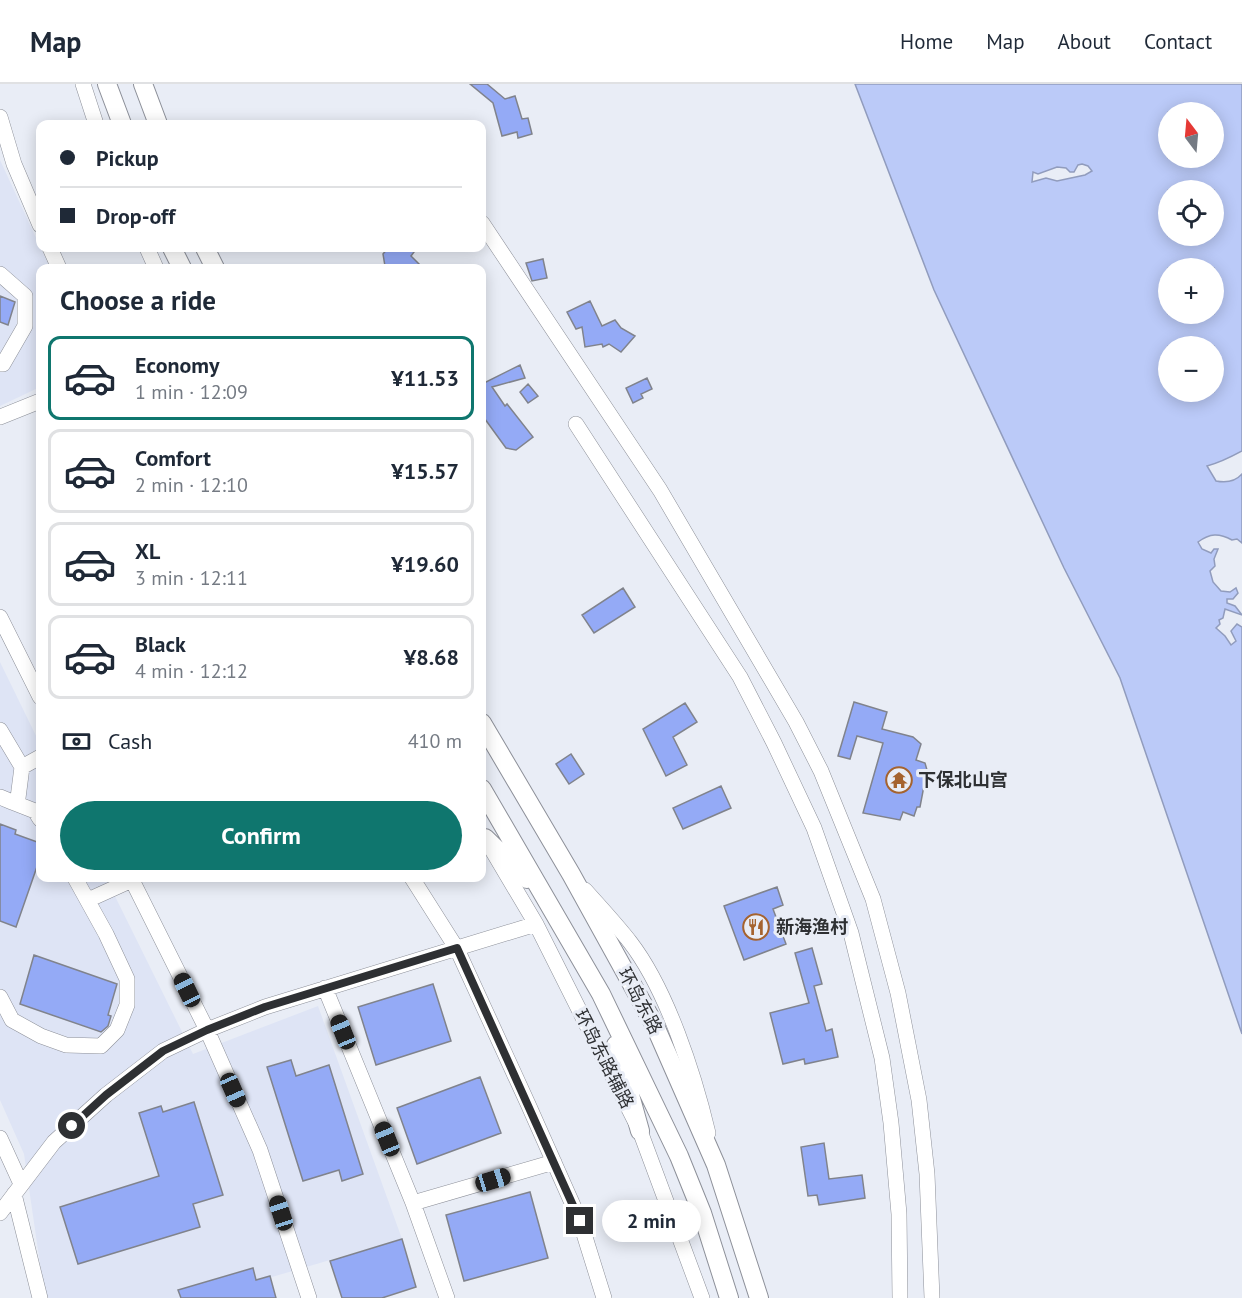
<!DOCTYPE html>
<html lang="en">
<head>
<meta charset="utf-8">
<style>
  body { margin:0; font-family:"PT Sans","Noto Sans SC",sans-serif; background:#f2f2f3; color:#1f2937; height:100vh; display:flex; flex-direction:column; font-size:22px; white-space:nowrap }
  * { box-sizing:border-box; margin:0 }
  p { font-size:20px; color:#747a83 }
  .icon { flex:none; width:33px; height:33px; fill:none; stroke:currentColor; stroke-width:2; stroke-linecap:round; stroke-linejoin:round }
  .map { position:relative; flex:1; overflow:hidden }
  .sheet { position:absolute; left:36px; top:180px; width:450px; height:618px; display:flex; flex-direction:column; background:#fff; border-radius:12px; box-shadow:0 3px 15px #0003 }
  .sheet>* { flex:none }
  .banner { position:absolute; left:36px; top:36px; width:450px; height:132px; border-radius:12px; box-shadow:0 3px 15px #0003; display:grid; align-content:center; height:132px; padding:0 24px; background:#fff }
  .needle { width:39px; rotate:344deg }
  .controls { position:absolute; left:1158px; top:18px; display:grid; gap:12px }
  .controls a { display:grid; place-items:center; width:66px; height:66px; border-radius:50%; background:#fff; box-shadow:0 3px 15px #0003; font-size:30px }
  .end { position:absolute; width:27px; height:27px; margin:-14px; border:8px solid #2e3033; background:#fff; box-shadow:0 0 0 3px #fff }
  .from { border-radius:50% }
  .bubble { position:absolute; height:42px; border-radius:21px; background:#fff; box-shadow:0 3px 15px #0003; font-size:20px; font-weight:700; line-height:42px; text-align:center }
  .car { position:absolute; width:18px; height:36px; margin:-18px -9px; border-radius:8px; box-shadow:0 0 4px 2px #0007; background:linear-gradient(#222 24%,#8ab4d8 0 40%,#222 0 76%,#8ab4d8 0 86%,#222 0) }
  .banner b { display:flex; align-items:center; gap:21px; height:57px; font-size:22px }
  .banner b+b { border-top:2px solid #e0e1e3 }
  .banner i { width:15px; height:15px; background:#1f2937 }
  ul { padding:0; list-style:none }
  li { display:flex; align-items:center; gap:18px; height:84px; margin:0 12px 9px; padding:0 12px; border:3px solid #e0e1e3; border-radius:12px }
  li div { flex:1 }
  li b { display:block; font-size:22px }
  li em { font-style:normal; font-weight:700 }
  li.active { border-color:#0f766e }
  li>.icon { width:54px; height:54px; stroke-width:1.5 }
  h2 { padding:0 24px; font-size:27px; line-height:72px }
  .pay { display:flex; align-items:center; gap:15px; height:66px; padding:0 24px; font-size:22px }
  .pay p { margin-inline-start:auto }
  .action { display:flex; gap:12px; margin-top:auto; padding:12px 24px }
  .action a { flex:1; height:69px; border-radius:36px; background:#0f766e; color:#fff; font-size:24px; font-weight:700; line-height:69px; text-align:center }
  header { display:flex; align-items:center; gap:36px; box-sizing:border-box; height:84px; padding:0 30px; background:#fff; border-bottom:2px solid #e0e1e3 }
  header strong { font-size:28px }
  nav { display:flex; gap:33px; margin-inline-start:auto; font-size:21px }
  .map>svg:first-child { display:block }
  .built { fill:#dee4f5 }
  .water { fill:#bbcaf8; stroke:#919cbd; stroke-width:1.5; fill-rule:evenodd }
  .building { fill:#94aaf6; stroke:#80838c; stroke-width:1.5 }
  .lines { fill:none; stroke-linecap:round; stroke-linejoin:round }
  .minor-casing { stroke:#8d9099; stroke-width:16 }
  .major-casing { stroke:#8d9099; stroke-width:20 }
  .minor { stroke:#fff; stroke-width:15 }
  .major { stroke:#fff; stroke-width:18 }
  .route { stroke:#2e3033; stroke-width:8 }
  .labels { text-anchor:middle; stroke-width:6; stroke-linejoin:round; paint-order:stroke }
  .poi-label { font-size:18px; font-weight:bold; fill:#2e3033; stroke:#e9edf6; text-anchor:start }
  .street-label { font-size:18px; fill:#2e3033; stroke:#e9edf6 }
</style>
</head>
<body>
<header>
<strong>Map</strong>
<nav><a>Home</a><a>Map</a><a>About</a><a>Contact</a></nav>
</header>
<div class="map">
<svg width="1242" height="1214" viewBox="0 0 1242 1214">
  <rect width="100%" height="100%" fill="#e9edf6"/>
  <path class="built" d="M0,76L50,184H40V303L0,322Z
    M0,578L40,660V794H106L193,970L318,922L402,1155L200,1214H45L24,1070L0,1016Z"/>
  <path class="water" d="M855,0H1242V367C1231,373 1219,379 1207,382L1216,397C1226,399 1235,398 1242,390V459L1237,455L1232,456C1219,449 1210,449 1198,458L1202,465L1211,469L1214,465H1218L1214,475L1215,482L1210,487L1213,498L1221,507L1230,508L1236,504L1238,509L1233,515H1227V519L1235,522L1242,531L1225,525L1223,534L1219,536L1220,540L1216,544L1225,552L1231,561L1236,557L1231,547L1237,540L1242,543V950L1120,594L1064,484L934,206ZM1168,28H1214V74H1168ZM1082,80L1088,82L1092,87L1085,91L1057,97L1046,94L1032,98L1033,88L1038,90L1057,83L1066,84L1070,88H1074L1078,81ZM1168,106H1214V152H1168ZM1168,184H1214V230H1168ZM1168,262H1214V308H1168Z"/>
  <path class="building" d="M470,0H487L505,15L515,12L522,35L528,34L532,50L518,54L517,48L502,52L493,19Z
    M388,164H417L411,172L423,184H388L385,182L383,170Z
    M543,175L547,194L532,197L526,179Z
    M0,212L15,218L8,241L0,238Z
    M590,217L602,242L615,236L621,244L635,252L621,268L609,260L603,263L602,260L585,263L582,243L576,245L567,228Z
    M520,281L525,294L492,303L505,322L507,320L533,353L516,366L506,364L482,331V300Z
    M647,294L652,305L641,310L643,314L633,319L626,304Z
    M528,300L538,312L528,319L520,308Z
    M623,504L635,523L594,549L582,531Z
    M854,618L887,628L882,645L913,653L921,660L916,676L925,679L927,686L920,723H917L914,732L903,728L900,736L863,729L883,659L857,652L850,675L838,672Z
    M685,619L697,638L673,653L687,681L666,692L643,645Z
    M571,670L584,690L569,700L556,680Z
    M721,702L731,724L683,745L673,724Z
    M0,740L16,746L15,750L40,759V774L16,843L0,837Z
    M777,803L783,821L773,825L786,860L744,876L724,822Z
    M812,864L822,900L814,902L826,947L832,945L838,973L805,980L804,975L783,980L770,929L809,919L795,869Z
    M34,871L117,900L108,931L111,932L108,942L101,948L20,920Z
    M433,900L451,957L376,981L358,923Z
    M291,976L296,992L329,981L363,1090L342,1097L339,1086L303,1097L267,983Z
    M480,993L501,1049L417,1080L397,1024Z
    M194,1018L223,1111L193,1120L200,1143L78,1180L60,1123L159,1092L139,1029L161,1022L163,1028Z
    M824,1059L829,1095L862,1091L865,1114L819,1121L817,1111L808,1112L801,1063Z
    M530,1108L548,1174L464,1197L446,1131Z
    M402,1155L416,1203L382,1214H342L330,1177Z
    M253,1184L256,1196L270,1192L276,1214H181L178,1206Z"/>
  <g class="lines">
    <g class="minor-casing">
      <path id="minor" d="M83,0L96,40
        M0,33L14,80L40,141
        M482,139L660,406L796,638L821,687L873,815L898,909L919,1016L927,1090L932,1214
        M50,164L59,184
        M147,164L156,184
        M0,190L25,212V242L3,280H0
        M0,333L40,317
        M576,340L740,593L774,659L814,744L851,849L882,974L891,1039L899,1130L900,1214
        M0,533L40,613
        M0,646L22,683L18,714L12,718L0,713
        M22,683L40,673
        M12,718L35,727L40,735
        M492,766L536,840L640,1047L702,1214
        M131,794L207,946L260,1066L309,1214
        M412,794L457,865L528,1020L580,1137L604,1214
        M585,806C600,823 616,840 630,858C667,906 694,990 708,1049
        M88,816L132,796
        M325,904L413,1119L447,1214
        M0,913L12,936L41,952L66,961L101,962L117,946L127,921V895L106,850L75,794
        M0,1054L21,1100
        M14,1110L40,1214
        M413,1119L554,1078
        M0,1129L54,1058L106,1011L163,967L207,946L265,923L536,840"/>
    </g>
    <g class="major-casing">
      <path id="major" d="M107,0L122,40
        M143,0L158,40
        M172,164L182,184
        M205,164L215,184
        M482,639L571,790L655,942L716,1081L759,1214
        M482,705L601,910L679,1072L702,1129L729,1214
        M485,754L527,795
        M616,961L640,1047"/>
    </g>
    <use href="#minor" class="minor"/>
    <use href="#major" class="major"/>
  </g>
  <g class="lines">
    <path class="route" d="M72,1042L106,1011L163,967L207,946L265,923L457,864L580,1137"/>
  </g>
  <defs>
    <g id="temple-ring" transform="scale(1.35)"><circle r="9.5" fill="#e9edf6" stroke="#a5632f" stroke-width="1.5"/><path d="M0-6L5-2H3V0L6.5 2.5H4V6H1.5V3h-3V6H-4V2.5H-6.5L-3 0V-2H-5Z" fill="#a5632f"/></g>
    <g id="restaurant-ring" transform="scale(1.35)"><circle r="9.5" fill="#e9edf6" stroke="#a5632f" stroke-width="1.5"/><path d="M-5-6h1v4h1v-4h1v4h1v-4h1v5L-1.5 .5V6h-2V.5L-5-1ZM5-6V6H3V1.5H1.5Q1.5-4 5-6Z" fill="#a5632f"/></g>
  </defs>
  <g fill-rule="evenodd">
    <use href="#temple-ring" x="899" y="696"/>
    <use href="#restaurant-ring" x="756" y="843"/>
  </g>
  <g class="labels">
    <g class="poi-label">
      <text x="918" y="702">下保北山宫</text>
      <text x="776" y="849">新海渔村</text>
    </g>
    <g class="street-label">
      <text transform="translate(640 917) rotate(62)" y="6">环岛东路</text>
      <text transform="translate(604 975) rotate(63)" y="6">环岛东路辅路</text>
    </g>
  </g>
</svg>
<div class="controls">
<a><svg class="needle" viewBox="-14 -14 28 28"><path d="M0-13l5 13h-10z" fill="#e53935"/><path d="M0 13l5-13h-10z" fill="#747a83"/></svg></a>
<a><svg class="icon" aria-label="locate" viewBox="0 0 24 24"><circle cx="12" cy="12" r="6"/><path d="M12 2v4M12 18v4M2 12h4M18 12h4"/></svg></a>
<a>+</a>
<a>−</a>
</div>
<i class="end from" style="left:72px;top:1042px"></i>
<i class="end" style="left:580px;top:1137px"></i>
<div class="bubble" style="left:602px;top:1116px;width:99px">2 min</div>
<i class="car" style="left:187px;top:906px;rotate:334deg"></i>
<i class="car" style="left:343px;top:948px;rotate:338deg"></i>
<i class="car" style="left:233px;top:1006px;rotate:156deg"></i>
<i class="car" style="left:387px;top:1055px;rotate:338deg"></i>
<i class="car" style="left:493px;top:1096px;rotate:73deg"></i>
<i class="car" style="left:281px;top:1129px;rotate:342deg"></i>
<div class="banner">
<b><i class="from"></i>Pickup</b>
<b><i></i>Drop-off</b>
</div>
<section class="sheet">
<h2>Choose a ride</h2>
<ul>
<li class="active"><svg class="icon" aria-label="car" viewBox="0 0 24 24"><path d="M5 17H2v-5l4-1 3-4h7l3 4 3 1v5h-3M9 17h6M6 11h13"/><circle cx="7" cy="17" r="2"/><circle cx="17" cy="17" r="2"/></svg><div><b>Economy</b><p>1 min · 12:09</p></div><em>¥11.53</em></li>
<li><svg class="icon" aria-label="car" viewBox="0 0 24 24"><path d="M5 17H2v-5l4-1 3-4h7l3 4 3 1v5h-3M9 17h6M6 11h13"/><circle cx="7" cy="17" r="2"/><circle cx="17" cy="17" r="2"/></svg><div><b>Comfort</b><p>2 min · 12:10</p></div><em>¥15.57</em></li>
<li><svg class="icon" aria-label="car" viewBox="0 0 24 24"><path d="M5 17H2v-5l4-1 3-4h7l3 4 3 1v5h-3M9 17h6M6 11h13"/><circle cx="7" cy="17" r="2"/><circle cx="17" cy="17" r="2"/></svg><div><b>XL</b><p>3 min · 12:11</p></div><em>¥19.60</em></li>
<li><svg class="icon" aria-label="car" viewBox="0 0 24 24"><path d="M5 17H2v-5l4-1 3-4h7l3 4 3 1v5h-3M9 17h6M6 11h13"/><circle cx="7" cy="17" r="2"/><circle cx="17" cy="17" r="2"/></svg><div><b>Black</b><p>4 min · 12:12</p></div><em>¥8.68</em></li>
</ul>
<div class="pay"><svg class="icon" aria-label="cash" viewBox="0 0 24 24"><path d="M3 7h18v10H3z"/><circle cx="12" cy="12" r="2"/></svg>Cash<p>410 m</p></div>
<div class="action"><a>Confirm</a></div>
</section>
</div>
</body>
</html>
